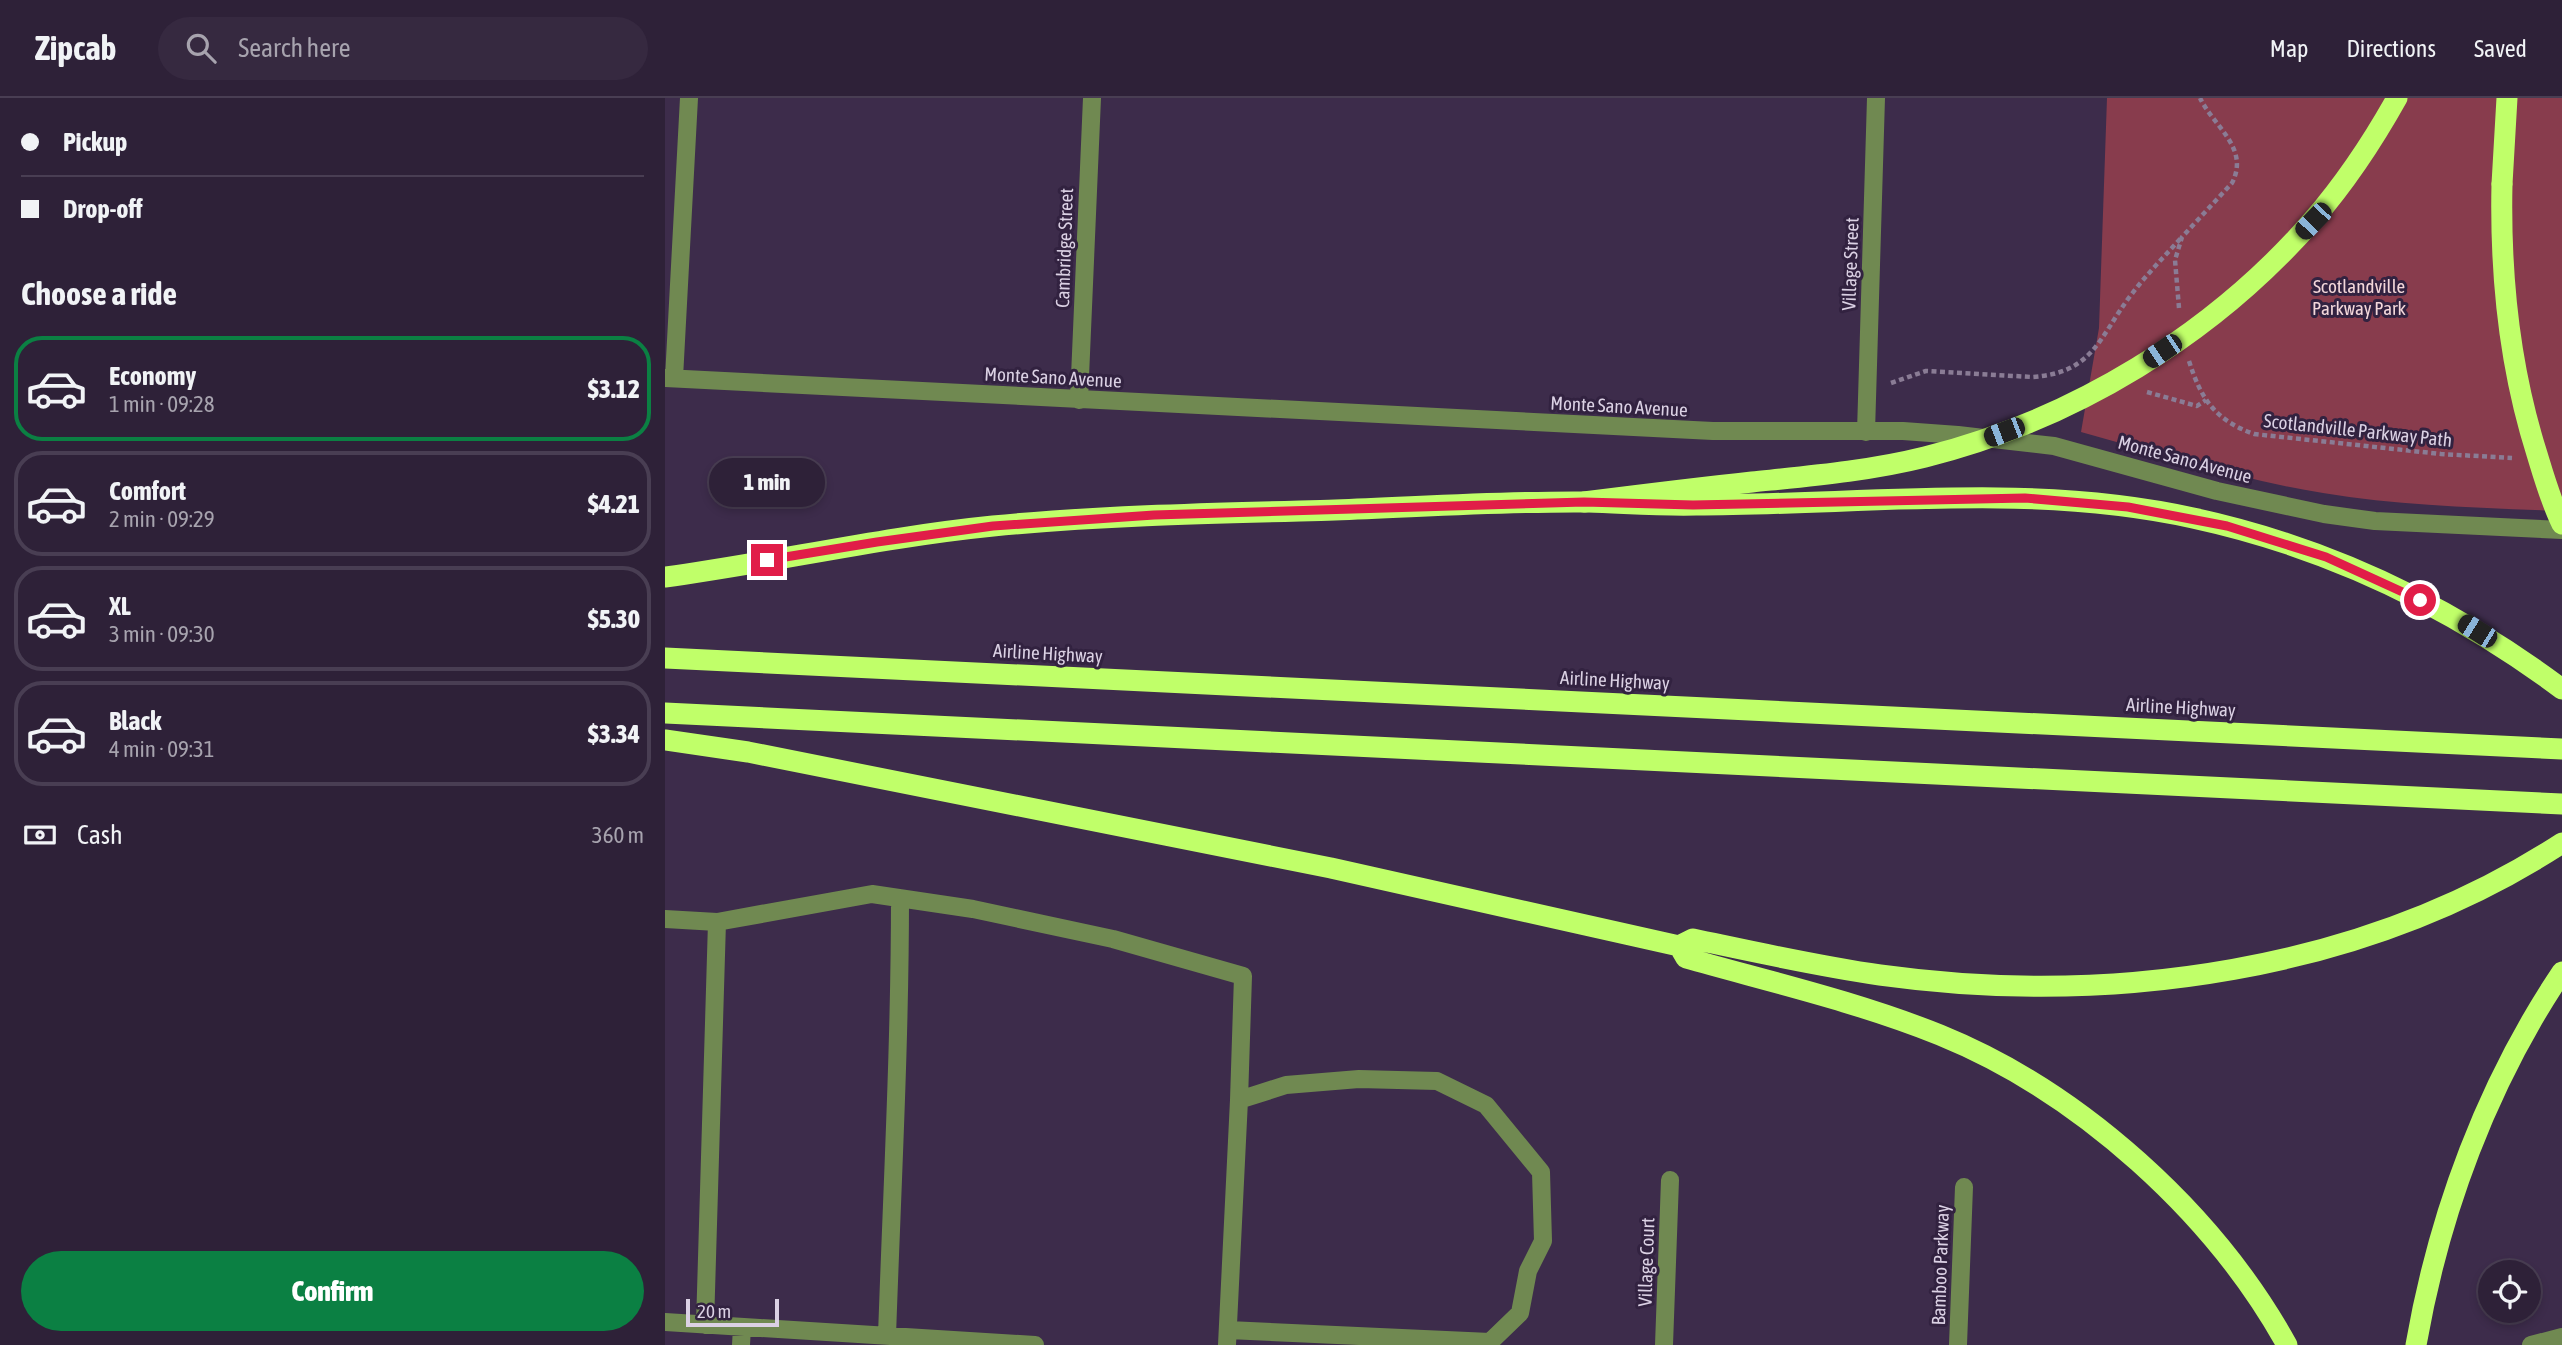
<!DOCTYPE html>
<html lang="en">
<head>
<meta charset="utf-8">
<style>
  body { margin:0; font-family:"Asap Condensed",sans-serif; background:#362940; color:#f1f3f6; height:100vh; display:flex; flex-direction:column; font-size:26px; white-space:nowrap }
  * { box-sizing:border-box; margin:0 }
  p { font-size:23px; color:#a7a3ae }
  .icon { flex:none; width:38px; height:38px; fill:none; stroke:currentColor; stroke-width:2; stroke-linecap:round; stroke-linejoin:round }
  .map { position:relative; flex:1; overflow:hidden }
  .side { display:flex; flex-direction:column; background:#2e2138; width:665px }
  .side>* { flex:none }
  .top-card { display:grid; align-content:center; height:154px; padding:0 21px; background:#2e2138 }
  .controls { position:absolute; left:1813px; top:1162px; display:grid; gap:14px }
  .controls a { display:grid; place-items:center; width:63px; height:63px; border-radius:50%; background:#2e2138; box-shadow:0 4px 10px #0003,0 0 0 2px #493e53; font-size:35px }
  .scale { position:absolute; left:21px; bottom:18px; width:93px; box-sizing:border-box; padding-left:7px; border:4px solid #dbd1e4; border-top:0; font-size:19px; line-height:24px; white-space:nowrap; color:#dbd1e4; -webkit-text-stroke:5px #322240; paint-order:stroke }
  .end { position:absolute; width:32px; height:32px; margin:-16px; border:9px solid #e11d48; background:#fff; box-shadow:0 0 0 4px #fff }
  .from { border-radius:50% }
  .bubble { position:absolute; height:49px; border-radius:24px; background:#2e2138; box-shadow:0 4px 10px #0003,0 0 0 2px #493e53; font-size:23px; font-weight:800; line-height:49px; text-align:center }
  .car { position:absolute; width:21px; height:42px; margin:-21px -10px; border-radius:9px; box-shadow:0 0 5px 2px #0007; background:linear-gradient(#222 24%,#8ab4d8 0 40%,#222 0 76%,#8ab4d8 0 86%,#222 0) }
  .top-card b { display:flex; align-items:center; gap:24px; height:66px; font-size:26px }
  .top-card b+b { border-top:2px solid #493e53 }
  .top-card i { width:18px; height:18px; background:#f1f3f6 }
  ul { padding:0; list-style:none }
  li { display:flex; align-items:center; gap:21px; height:105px; margin:0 14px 10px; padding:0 7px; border:4px solid #493e53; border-radius:28px }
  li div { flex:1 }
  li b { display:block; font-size:26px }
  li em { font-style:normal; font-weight:800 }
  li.active { border-color:#0b8043 }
  li>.icon { width:63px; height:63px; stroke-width:1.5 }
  h2 { padding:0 21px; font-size:32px; line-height:84px }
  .pay { display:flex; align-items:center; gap:18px; height:77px; padding:0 21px; font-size:26px }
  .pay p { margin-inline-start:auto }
  .primary-button { display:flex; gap:14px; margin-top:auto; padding:14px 21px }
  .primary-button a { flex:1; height:80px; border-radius:42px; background:#0b8043; color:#fff; font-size:28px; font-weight:800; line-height:80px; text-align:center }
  header { display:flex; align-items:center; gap:42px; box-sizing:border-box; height:98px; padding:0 35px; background:#2e2138; border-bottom:2px solid #493e53 }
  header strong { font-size:33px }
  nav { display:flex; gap:38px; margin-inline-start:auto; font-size:24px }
  .search { width:490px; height:63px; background:#362940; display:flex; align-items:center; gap:18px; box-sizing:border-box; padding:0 24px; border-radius:38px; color:#a7a3ae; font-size:26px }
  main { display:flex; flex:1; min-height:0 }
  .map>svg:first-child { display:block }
  .green { fill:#883c4d }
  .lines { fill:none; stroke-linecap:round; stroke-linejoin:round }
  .path { stroke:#8a7c95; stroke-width:4.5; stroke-dasharray:5 3.5; stroke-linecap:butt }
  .minor { stroke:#708951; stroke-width:18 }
  .highway { stroke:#c0ff69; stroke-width:21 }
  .highway-bridge { stroke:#c0ff69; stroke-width:21 }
  .route { stroke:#e11d48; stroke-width:9 }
  .labels { text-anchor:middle; stroke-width:6; stroke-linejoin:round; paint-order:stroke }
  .street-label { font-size:19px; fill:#dbd1e4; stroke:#322240 }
  .park-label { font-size:19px; fill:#f3d7da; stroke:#322240 }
</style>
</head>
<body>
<header>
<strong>Zipcab</strong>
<div class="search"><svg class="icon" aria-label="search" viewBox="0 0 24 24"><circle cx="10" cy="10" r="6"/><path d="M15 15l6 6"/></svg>Search here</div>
<nav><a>Map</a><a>Directions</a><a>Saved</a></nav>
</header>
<main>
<section class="side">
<div class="top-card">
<b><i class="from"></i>Pickup</b>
<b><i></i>Drop-off</b>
</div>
<h2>Choose a ride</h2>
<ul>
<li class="active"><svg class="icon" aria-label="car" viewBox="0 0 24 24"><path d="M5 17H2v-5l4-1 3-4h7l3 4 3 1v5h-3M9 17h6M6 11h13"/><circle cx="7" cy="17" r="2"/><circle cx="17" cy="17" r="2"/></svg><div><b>Economy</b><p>1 min · 09:28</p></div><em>$3.12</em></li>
<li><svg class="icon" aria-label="car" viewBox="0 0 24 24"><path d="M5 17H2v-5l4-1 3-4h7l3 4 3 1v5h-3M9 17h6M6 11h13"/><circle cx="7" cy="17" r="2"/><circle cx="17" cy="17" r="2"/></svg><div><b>Comfort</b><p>2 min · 09:29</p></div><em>$4.21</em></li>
<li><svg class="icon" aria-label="car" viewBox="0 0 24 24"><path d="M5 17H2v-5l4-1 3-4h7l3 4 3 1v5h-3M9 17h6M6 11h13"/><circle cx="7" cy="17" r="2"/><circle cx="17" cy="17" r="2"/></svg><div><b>XL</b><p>3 min · 09:30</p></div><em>$5.30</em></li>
<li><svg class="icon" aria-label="car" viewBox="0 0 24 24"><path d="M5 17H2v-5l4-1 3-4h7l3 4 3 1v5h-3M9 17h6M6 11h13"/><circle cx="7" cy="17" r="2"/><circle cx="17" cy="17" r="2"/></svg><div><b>Black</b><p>4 min · 09:31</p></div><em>$3.34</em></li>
</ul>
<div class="pay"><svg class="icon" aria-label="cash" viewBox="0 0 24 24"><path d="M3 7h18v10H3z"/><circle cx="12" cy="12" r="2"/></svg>Cash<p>360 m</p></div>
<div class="primary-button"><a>Confirm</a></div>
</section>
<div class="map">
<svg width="1897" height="1247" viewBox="0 0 1897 1247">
  <rect width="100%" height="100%" fill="#3d2c4b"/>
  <path class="green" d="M1442,0H1897V413C1817,410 1737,408 1658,395C1576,382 1496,356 1416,334L1434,230Z"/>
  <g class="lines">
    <path class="path" d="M1514,210L1510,162L1517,139L1567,85C1585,50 1549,29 1535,0
      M1524,263C1536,301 1550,322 1589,336L1776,356L1847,360
      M1226,285L1261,273L1367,279C1429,275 1434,239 1466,197C1481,177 1499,159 1516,140
      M1482,294L1532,308L1541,302"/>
    <path class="minor" d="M0,280L1048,333H1238L1293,337L1389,348L1552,393L1659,416L1710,423L1897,432
      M9,280L24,0
      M414,302L427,0
      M1201,334L1211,0
      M0,821L52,824L40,1227
      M52,824L207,796L308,811L448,841L578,878L574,1002L562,1247
      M0,1224L370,1247
      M563,1232L825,1244L855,1215L863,1173L878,1143L876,1074L821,1007L772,983L694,981L621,987L574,1002
      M222,1238C227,1092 235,946 235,800
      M76,1247L77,1229
      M999,1247L1005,1082
      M1293,1247L1299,1089
      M1866,1247L1897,1239"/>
    <path class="highway" d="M1837,86L1842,0
      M0,479C110,464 218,439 328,428C441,417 556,415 670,412C754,409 839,403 923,404C959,405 995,408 1031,407C1196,407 1364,384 1528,420C1662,449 1787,509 1897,591
      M0,560L1897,651
      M0,615L1897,706
      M0,642L83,654L666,770L1014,848L1028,841C1090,854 1152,868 1215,877C1446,909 1699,874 1897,745
      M1014,848L1021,860C1106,884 1193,904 1275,937C1415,994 1549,1115 1622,1247
      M1751,1247C1774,1115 1822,986 1897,874"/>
    <path class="highway-bridge" d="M1837,86C1835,178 1844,268 1872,356C1879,379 1886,404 1897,426
      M919,404C975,397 1031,390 1087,384C1145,378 1204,373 1260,359C1408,322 1548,237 1648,122C1680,85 1708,43 1732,0"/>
  </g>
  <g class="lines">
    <path class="route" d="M102,462L212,444L328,428L489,417L919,404L1028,407L1360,400L1463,409L1562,428L1661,459L1755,502"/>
  </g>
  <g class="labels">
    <g class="street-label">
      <text transform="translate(399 150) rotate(-88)" y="7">Cambridge Street</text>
      <text transform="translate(1185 166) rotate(-88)" y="7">Village Street</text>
      <text transform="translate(388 279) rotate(3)" y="7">Monte Sano Avenue</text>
      <text transform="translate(954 308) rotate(3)" y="7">Monte Sano Avenue</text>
      <text transform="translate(1693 332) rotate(6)" y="7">Scotlandville Parkway Path</text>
      <text transform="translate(1520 361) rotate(15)" y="7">Monte Sano Avenue</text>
      <text transform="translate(383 555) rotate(3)" y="7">Airline Highway</text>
      <text transform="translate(950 582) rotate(3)" y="7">Airline Highway</text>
      <text transform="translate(1516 609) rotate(3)" y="7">Airline Highway</text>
      <text transform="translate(981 1164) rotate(-88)" y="7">Village Court</text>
      <text transform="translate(1275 1167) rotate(-88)" y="7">Bamboo Parkway</text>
    </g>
    <g class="park-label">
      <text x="1694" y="195">Scotlandville<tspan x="1694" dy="22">Parkway Park</tspan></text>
    </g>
  </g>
</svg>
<div class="controls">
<a><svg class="icon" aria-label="locate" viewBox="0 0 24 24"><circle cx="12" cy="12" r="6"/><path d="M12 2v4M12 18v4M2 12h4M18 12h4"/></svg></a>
</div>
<div class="scale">20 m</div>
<i class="end from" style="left:1755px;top:502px"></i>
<i class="end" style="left:102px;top:462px"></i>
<div class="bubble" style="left:44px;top:360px;width:116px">1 min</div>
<i class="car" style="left:1648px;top:123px;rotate:224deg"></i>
<i class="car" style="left:1497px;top:253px;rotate:236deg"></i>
<i class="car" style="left:1339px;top:334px;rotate:249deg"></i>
<i class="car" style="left:1812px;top:533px;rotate:302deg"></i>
</div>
</main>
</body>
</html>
